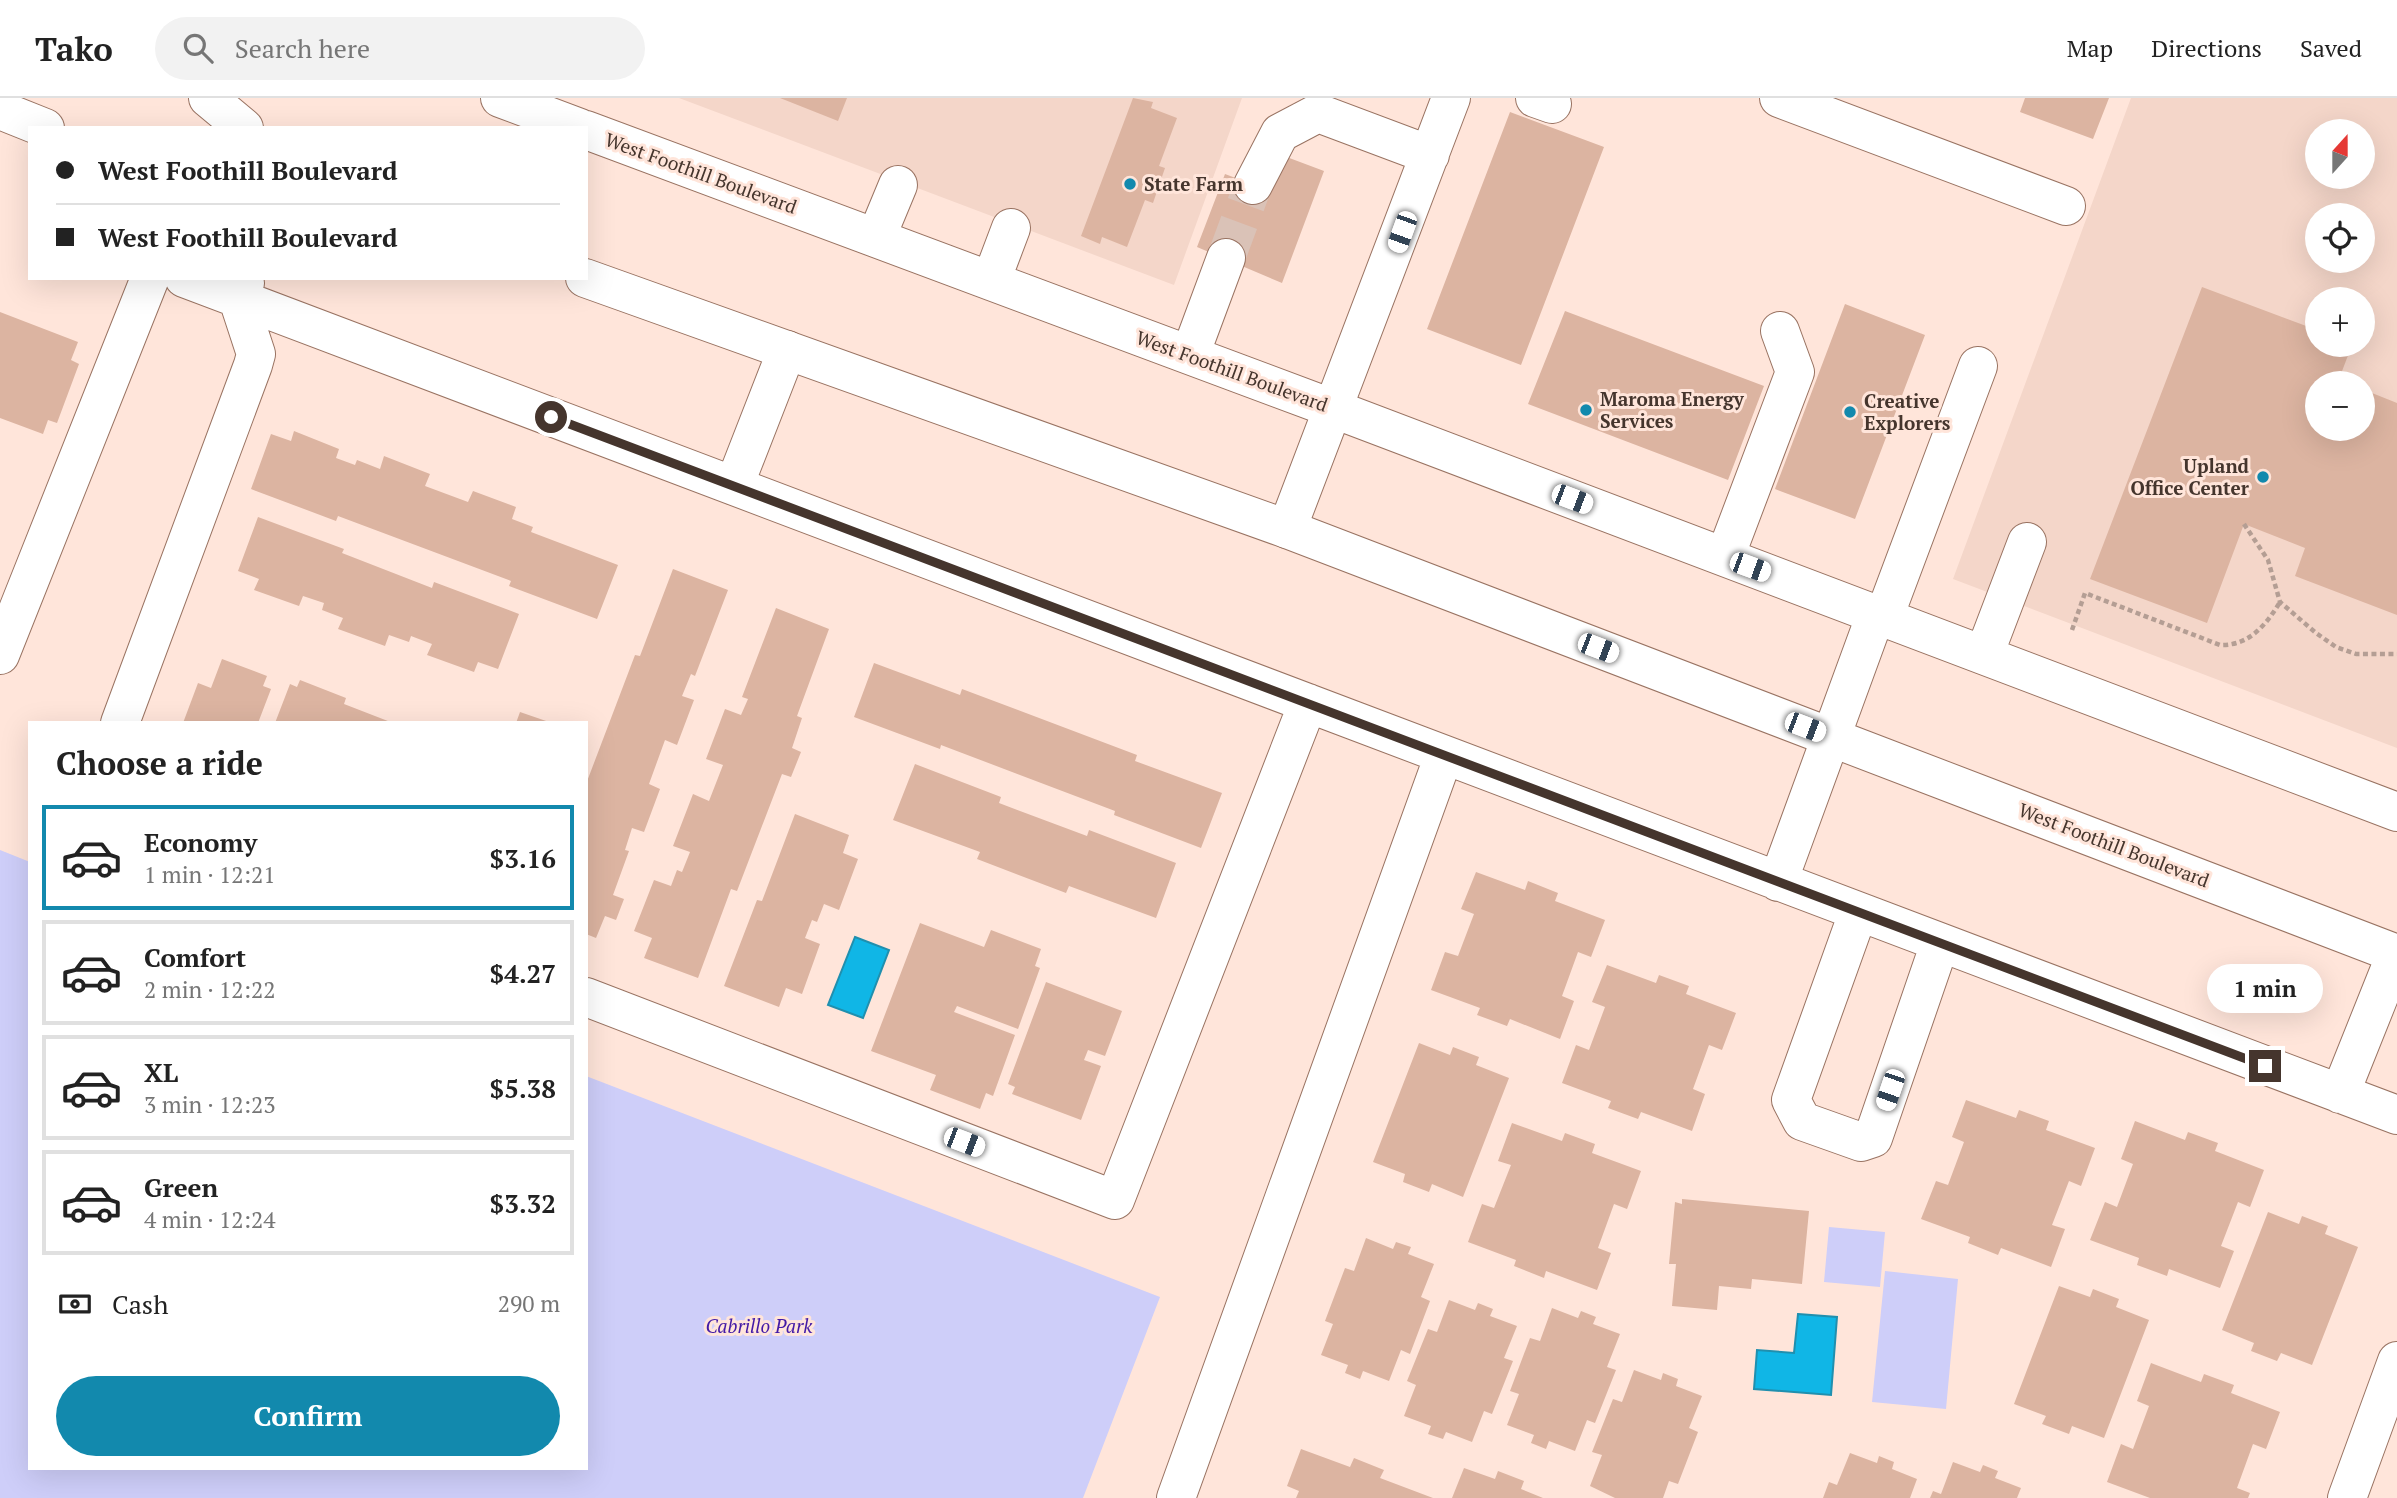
<!DOCTYPE html>
<html lang="en">
<head>
<meta charset="utf-8">
<style>
  body { margin:0; font-family:"PT Serif",serif; background:#f2f2f2; color:#222; height:100vh; display:flex; flex-direction:column; font-size:26px; white-space:nowrap }
  * { box-sizing:border-box; margin:0 }
  p { font-size:23px; color:#767676 }
  .icon { flex:none; width:38px; height:38px; fill:none; stroke:currentColor; stroke-width:2; stroke-linecap:round; stroke-linejoin:round }
  .map { position:relative; flex:1; overflow:hidden }
  .drawer { position:absolute; left:28px; top:623px; width:560px; height:749px; display:flex; flex-direction:column; background:#fff; border-radius:0px; box-shadow:0 7px 28px #0002 }
  .drawer>* { flex:none }
  .guide { position:absolute; left:28px; top:28px; width:560px; height:154px; border-radius:0px; box-shadow:0 7px 28px #0002; display:grid; align-content:center; height:154px; padding:0 28px; background:#fff }
  .needle { width:46px; rotate:21deg }
  .buttons { position:absolute; left:2305px; top:21px; display:grid; gap:14px }
  .buttons a { display:grid; place-items:center; width:70px; height:70px; border-radius:50%; background:#fff; box-shadow:0 7px 28px #0002; font-size:35px }
  .end { position:absolute; width:32px; height:32px; margin:-16px; border:9px solid #45352d; background:#fff; box-shadow:0 0 0 4px #fff }
  .from { border-radius:50% }
  .bubble { position:absolute; height:49px; border-radius:24px; background:#fff; box-shadow:0 7px 28px #0002; font-size:23px; font-weight:700; line-height:49px; text-align:center }
  .car { position:absolute; width:21px; height:42px; margin:-21px -10px; border-radius:9px; box-shadow:0 0 5px 2px #0007; background:linear-gradient(#fff 24%,#345 0 40%,#fff 0 76%,#345 0 86%,#fff 0) }
  .guide b { display:flex; align-items:center; gap:24px; height:66px; font-size:26px }
  .guide b+b { border-top:2px solid #e0e0e0 }
  .guide i { width:18px; height:18px; background:#222 }
  ul { padding:0; list-style:none }
  li { display:flex; align-items:center; gap:21px; height:105px; margin:0 14px 10px; padding:0 14px; border:4px solid #e0e0e0; border-radius:0px }
  li div { flex:1 }
  li b { display:block; font-size:26px }
  li em { font-style:normal; font-weight:700 }
  li.on { border-color:#1289ad }
  li>.icon { width:63px; height:63px; stroke-width:1.5 }
  h2 { padding:0 28px; font-size:32px; line-height:84px }
  .pay { display:flex; align-items:center; gap:18px; height:77px; padding:0 28px; font-size:26px }
  .pay p { margin-inline-start:auto }
  .button { display:flex; gap:14px; margin-top:auto; padding:14px 28px }
  .button a { flex:1; height:80px; border-radius:42px; background:#1289ad; color:#fff; font-size:28px; font-weight:700; line-height:80px; text-align:center }
  header { display:flex; align-items:center; gap:42px; box-sizing:border-box; height:98px; padding:0 35px; background:#fff; border-bottom:2px solid #e0e0e0 }
  header strong { font-size:33px }
  nav { display:flex; gap:38px; margin-inline-start:auto; font-size:24px }
  .search { width:490px; height:63px; background:#f2f2f2; display:flex; align-items:center; gap:18px; box-sizing:border-box; padding:0 24px; border-radius:38px; color:#767676; font-size:26px }
  .map>svg:first-child { display:block }
  .built { fill:#f4d6c9; fill-rule:evenodd }
  .green { fill:#cecef9 }
  .water { fill:#10b6e6; stroke:#208fae; stroke-width:2 }
  .building { fill:#dcb4a1 }
  .lines { fill:none; stroke-linecap:round; stroke-linejoin:round }
  .minor-tunnel { stroke:#dac2b7; stroke-width:38; stroke-dasharray:38 19; stroke-linecap:butt }
  .minor-casing { stroke:#997362; stroke-width:40 }
  .major-casing { stroke:#997362; stroke-width:40 }
  .path { stroke:#b49e94; stroke-width:4.5; stroke-dasharray:5 3.5; stroke-linecap:butt }
  .minor { stroke:#fff; stroke-width:38 }
  .major { stroke:#fff; stroke-width:38 }
  .route { stroke:#45352d; stroke-width:9 }
  .poi-dot { fill:#1289ad; stroke:#ffe5da; stroke-width:2.5 }
  .labels { text-anchor:middle; stroke-width:6; stroke-linejoin:round; paint-order:stroke }
  .street-label { font-size:19px; fill:#45352d; stroke:#ffe5da }
  .poi-label { font-size:19px; font-weight:bold; fill:#45352d; stroke:#ffe5da; text-anchor:start }
  .park-label { font-size:19px; font-style:italic; fill:#431aa6; stroke:#ffe5da }
</style>
</head>
<body>
<header>
<strong>Tako</strong>
<div class="search"><svg class="icon" aria-label="search" viewBox="0 0 24 24"><circle cx="10" cy="10" r="6"/><path d="M15 15l6 6"/></svg>Search here</div>
<nav><a>Map</a><a>Directions</a><a>Saved</a></nav>
</header>
<div class="map">
<svg width="2397" height="1400" viewBox="0 0 2397 1400">
  <rect width="100%" height="100%" fill="#ffe5da"/>
  <path class="built" d="M679,0H1242L1174,187Z
    M2131,0H2397V650L1953,481ZM2317,33H2362V79H2317ZM2317,117H2362V163H2317ZM2317,201H2362V247H2317ZM2317,285H2362V331H2317Z"/>
  <path class="green" d="M0,752L30,764V1370H586V978L1160,1199L1083,1400H0Z
    M1829,1129L1885,1134L1880,1189L1824,1184Z
    M1885,1173L1958,1181L1946,1311L1872,1304Z"/>
  <path class="water" d="M855,839L889,852L863,920L828,907Z
    M1798,1216L1837,1219L1831,1297L1754,1291L1757,1252L1794,1255Z"/>
  <path class="building" d="M780,0H847L838,23Z
    M1133,0L1153,4L1151,10L1177,20L1159,68L1165,70L1153,105L1145,102L1127,149L1102,139L1100,146L1081,138Z
    M2025,0H2109L2093,41L2020,14Z
    M1510,14L1604,49L1521,267L1427,231Z
    M1284,58L1324,73L1282,185L1197,149L1225,76L1270,93Z
    M2202,189L2317,232V247H2352L2339,281L2349,285H2317V331H2362V291L2397,305V517L2295,478L2305,450L2244,426L2207,525L2090,481Z
    M1845,206L1925,237L1855,421L1775,391Z
    M1565,213L1764,288L1728,382L1528,306Z
    M0,214L78,244L71,262L79,266L57,325L48,322L43,336L0,320Z
    M294,333L339,351L336,360L355,367L357,362L380,371L384,358L430,376L425,388L468,404L473,393L516,409L512,421L533,429L531,434L618,467L597,521L509,488L511,483L338,418L336,423L251,391L271,336L291,343Z
    M258,419L344,451L342,455L432,490L434,484L519,516L498,571L478,564L474,574L427,557L432,546L411,538L409,544L389,537L385,548L338,531L343,520L322,512L324,505L303,498L299,508L254,492L259,481L238,473Z
    M673,471L728,492L695,578L691,576L682,598L694,602L677,647L665,642L649,686L660,691L644,734L632,730L625,752L629,753L613,797L624,801L616,822L605,818L596,840L586,836V686L635,557L640,558Z
    M776,510L829,531L797,618L802,620L792,650L801,654L791,679L782,676L737,793L731,791L698,880L644,860L652,840L634,833L654,782L671,788L677,772L682,774L690,754L673,748L693,696L709,703L723,667L706,661L725,611L741,617L748,601L742,599Z
    M222,561L267,578L263,588L271,591L258,625H183L198,585L211,590Z
    M874,565L960,597L962,591L1137,657L1135,663L1222,695L1201,750L1114,717L1115,713L941,647L940,651L854,619Z
    M300,582L346,600L344,606L393,625H275L290,586L297,589Z
    M520,614L549,624V625H516Z
    M915,666L1001,699L999,705L1087,738L1089,732L1176,765L1156,820L1069,788L1066,795L977,761L980,754L893,722Z
    M795,716L849,737L843,755L858,761L839,812L824,806L817,824L812,822L805,840L820,846L802,896L786,890L779,909L724,888L757,802L762,803Z
    M1476,774L1525,792L1528,783L1558,795L1555,803L1605,822L1591,859L1578,854L1562,898L1574,903L1560,941L1510,921L1507,928L1477,917L1480,910L1431,892L1445,854L1458,858L1474,816L1461,811Z
    M920,825L984,849L991,832L1041,851L1035,868L1040,870L1018,931L957,908L954,914L1015,937L993,998L986,995L980,1011L930,992L936,977L871,953Z
    M1607,867L1656,885L1659,877L1689,888L1686,896L1736,915L1722,952L1709,947L1693,991L1705,996L1692,1033L1641,1014L1638,1021L1608,1010L1611,1003L1562,985L1576,947L1589,952L1605,909L1592,904Z
    M1046,884L1122,913L1105,958L1088,952L1084,962L1101,968L1081,1022L1012,996L1015,989L1008,986Z
    M1419,945L1450,957L1453,949L1479,959L1476,967L1509,980L1463,1099L1432,1086L1429,1094L1403,1084L1405,1076L1373,1064Z
    M1966,1002L2016,1020L2019,1012L2049,1023L2046,1032L2095,1050L2081,1088L2069,1083L2052,1127L2065,1131L2051,1169L2001,1150L1998,1157L1968,1145L1970,1139L1921,1121L1936,1083L1948,1087L1964,1044L1952,1039Z
    M2135,1023L2185,1042L2188,1034L2218,1045L2215,1053L2264,1072L2250,1109L2238,1104L2221,1148L2234,1153L2220,1190L2169,1171L2167,1178L2137,1167L2139,1160L2090,1142L2105,1104L2117,1109L2133,1066L2121,1061Z
    M1512,1025L1562,1043L1565,1035L1595,1046L1592,1055L1641,1073L1627,1111L1614,1106L1598,1150L1611,1155L1597,1192L1546,1173L1544,1180L1514,1168L1516,1162L1468,1144L1482,1106L1494,1110L1511,1067L1498,1063Z
    M1682,1101L1809,1113L1802,1186L1752,1181L1751,1191L1719,1188L1717,1212L1672,1208L1676,1166H1669L1675,1104L1682,1106Z
    M2268,1114L2299,1126L2302,1118L2328,1128L2325,1136L2358,1149L2312,1267L2281,1255L2277,1263L2251,1253L2254,1245L2222,1232Z
    M1366,1140L1393,1151L1396,1144L1411,1149L1408,1156L1434,1166L1421,1199L1430,1203L1410,1256L1401,1252L1389,1283L1363,1273L1360,1281L1345,1275L1348,1267L1321,1257L1333,1226L1325,1223L1345,1170L1354,1173Z
    M2059,1188L2090,1199L2093,1191L2119,1201L2116,1209L2149,1222L2104,1340L2072,1328L2069,1336L2042,1326L2046,1318L2014,1306Z
    M1449,1202L1475,1212L1478,1205L1493,1211L1490,1218L1517,1228L1504,1260L1513,1263L1492,1316L1484,1313L1472,1344L1446,1334L1443,1341L1428,1336L1431,1328L1404,1318L1416,1287L1407,1283L1428,1231L1437,1234Z
    M1552,1210L1578,1220L1581,1213L1596,1219L1593,1226L1620,1236L1607,1269L1616,1272L1595,1325L1587,1322L1575,1353L1549,1343L1546,1351L1531,1345L1534,1337L1507,1327L1519,1296L1510,1293L1530,1240L1540,1243Z
    M2151,1265L2201,1284L2204,1276L2234,1287L2231,1295L2280,1314L2266,1351L2253,1346L2237,1390L2250,1395L2248,1400H2150L2107,1384L2121,1346L2133,1351L2149,1308L2137,1303Z
    M1634,1272L1661,1282L1663,1275L1678,1281L1676,1288L1702,1298L1689,1330L1698,1334L1678,1386L1669,1383L1663,1400H1615L1590,1388L1602,1357L1592,1354L1613,1301L1622,1304Z
    M1301,1351L1350,1369L1354,1360L1384,1372L1380,1380L1433,1400H1296L1299,1393L1287,1388Z
    M1850,1355L1877,1365L1879,1358L1894,1364L1892,1371L1917,1381L1910,1400H1823L1829,1384L1837,1387Z
    M1953,1364L1980,1374L1983,1367L1998,1373L1995,1380L2021,1390L2017,1400H1930L1933,1393L1941,1396Z
    M1464,1370L1495,1381L1498,1373L1524,1383L1521,1391L1543,1400H1452Z"/>
  <g class="lines">
    <path class="minor-tunnel" d="M1226,160L1253,87"/>
    <g class="minor-casing">
      <path id="minor" d="M500,0L580,30
        M1535,0L1552,6
        M1779,0L2066,108
        M586,32L1334,311L2397,714
        M1253,87L1280,35L1318,15L1430,57
        M876,140L898,87
        M184,180L2397,1017
        M991,183L1011,130
        M1190,257L1226,160
        M734,388L787,252
        M1287,431L1451,0
        M1725,459L1795,274L1780,233
        M1884,519L1978,268
        M0,557L150,180
        M1984,557L2027,444
        M120,625L253,267L256,256L238,201L245,185
        M1778,784L1876,516
        M1858,815L1791,1002L1802,1023L1861,1044L1873,1040L1940,845
        M586,899L1115,1102L1308,605
        M2340,996L2396,856
        M1176,1400L1444,657
        M2347,1400L2397,1263"/>
    </g>
    <g class="major-casing">
      <path id="major" d="M208,0L244,30
        M0,12L45,30
        M585,180L1287,431L2397,856"/>
    </g>
    <path class="path" d="M2244,426L2268,462L2280,504L2316,535L2336,549L2356,556H2397
      M2072,532L2085,495L2220,547C2249,548 2266,527 2280,504"/>
    <use href="#minor" class="minor"/>
    <use href="#major" class="major"/>
  </g>
  <g class="lines">
    <path class="route" d="M551,319L2265,968"/>
  </g>
  <g class="poi-dot">
    <circle cx="1130" cy="86" r="7"/>
    <circle cx="1586" cy="312" r="7"/>
    <circle cx="1850" cy="314" r="7"/>
    <circle cx="2263" cy="379" r="7"/>
  </g>
  <g class="labels">
    <g class="street-label">
      <text transform="translate(701 75) rotate(20)" y="7">West Foothill Boulevard</text>
      <text transform="translate(1232 273) rotate(20)" y="7">West Foothill Boulevard</text>
      <text transform="translate(2114 747) rotate(21)" y="7">West Foothill Boulevard</text>
    </g>
    <g class="poi-label">
      <text x="1144" y="93">State Farm</text>
      <text x="1600" y="308">Maroma Energy<tspan x="1600" dy="22">Services</tspan></text>
      <text x="1864" y="310">Creative<tspan x="1864" dy="22">Explorers</tspan></text>
      <text x="2249" y="375" text-anchor="end">Upland<tspan x="2249" dy="22">Office Center</tspan></text>
    </g>
    <g class="park-label">
      <text x="759" y="1235">Cabrillo Park</text>
    </g>
  </g>
</svg>
<div class="buttons">
<a><svg class="needle" viewBox="-14 -14 28 28"><path d="M0-13l5 13h-10z" fill="#e53935"/><path d="M0 13l5-13h-10z" fill="#767676"/></svg></a>
<a><svg class="icon" aria-label="locate" viewBox="0 0 24 24"><circle cx="12" cy="12" r="6"/><path d="M12 2v4M12 18v4M2 12h4M18 12h4"/></svg></a>
<a>+</a>
<a>−</a>
</div>
<i class="end from" style="left:551px;top:319px"></i>
<i class="end" style="left:2265px;top:968px"></i>
<div class="bubble" style="left:2207px;top:866px;width:116px">1 min</div>
<i class="car" style="left:1402px;top:134px;rotate:200deg"></i>
<i class="car" style="left:1572px;top:401px;rotate:111deg"></i>
<i class="car" style="left:1750px;top:469px;rotate:110deg"></i>
<i class="car" style="left:1598px;top:550px;rotate:111deg"></i>
<i class="car" style="left:1805px;top:629px;rotate:111deg"></i>
<i class="car" style="left:1890px;top:992px;rotate:199deg"></i>
<i class="car" style="left:964px;top:1044px;rotate:111deg"></i>
<div class="guide">
<b><i class="from"></i>West Foothill Boulevard</b>
<b><i></i>West Foothill Boulevard</b>
</div>
<section class="drawer">
<h2>Choose a ride</h2>
<ul>
<li class="on"><svg class="icon" aria-label="car" viewBox="0 0 24 24"><path d="M5 17H2v-5l4-1 3-4h7l3 4 3 1v5h-3M9 17h6M6 11h13"/><circle cx="7" cy="17" r="2"/><circle cx="17" cy="17" r="2"/></svg><div><b>Economy</b><p>1 min · 12:21</p></div><em>$3.16</em></li>
<li><svg class="icon" aria-label="car" viewBox="0 0 24 24"><path d="M5 17H2v-5l4-1 3-4h7l3 4 3 1v5h-3M9 17h6M6 11h13"/><circle cx="7" cy="17" r="2"/><circle cx="17" cy="17" r="2"/></svg><div><b>Comfort</b><p>2 min · 12:22</p></div><em>$4.27</em></li>
<li><svg class="icon" aria-label="car" viewBox="0 0 24 24"><path d="M5 17H2v-5l4-1 3-4h7l3 4 3 1v5h-3M9 17h6M6 11h13"/><circle cx="7" cy="17" r="2"/><circle cx="17" cy="17" r="2"/></svg><div><b>XL</b><p>3 min · 12:23</p></div><em>$5.38</em></li>
<li><svg class="icon" aria-label="car" viewBox="0 0 24 24"><path d="M5 17H2v-5l4-1 3-4h7l3 4 3 1v5h-3M9 17h6M6 11h13"/><circle cx="7" cy="17" r="2"/><circle cx="17" cy="17" r="2"/></svg><div><b>Green</b><p>4 min · 12:24</p></div><em>$3.32</em></li>
</ul>
<div class="pay"><svg class="icon" aria-label="cash" viewBox="0 0 24 24"><path d="M3 7h18v10H3z"/><circle cx="12" cy="12" r="2"/></svg>Cash<p>290 m</p></div>
<div class="button"><a>Confirm</a></div>
</section>
</div>
</body>
</html>
